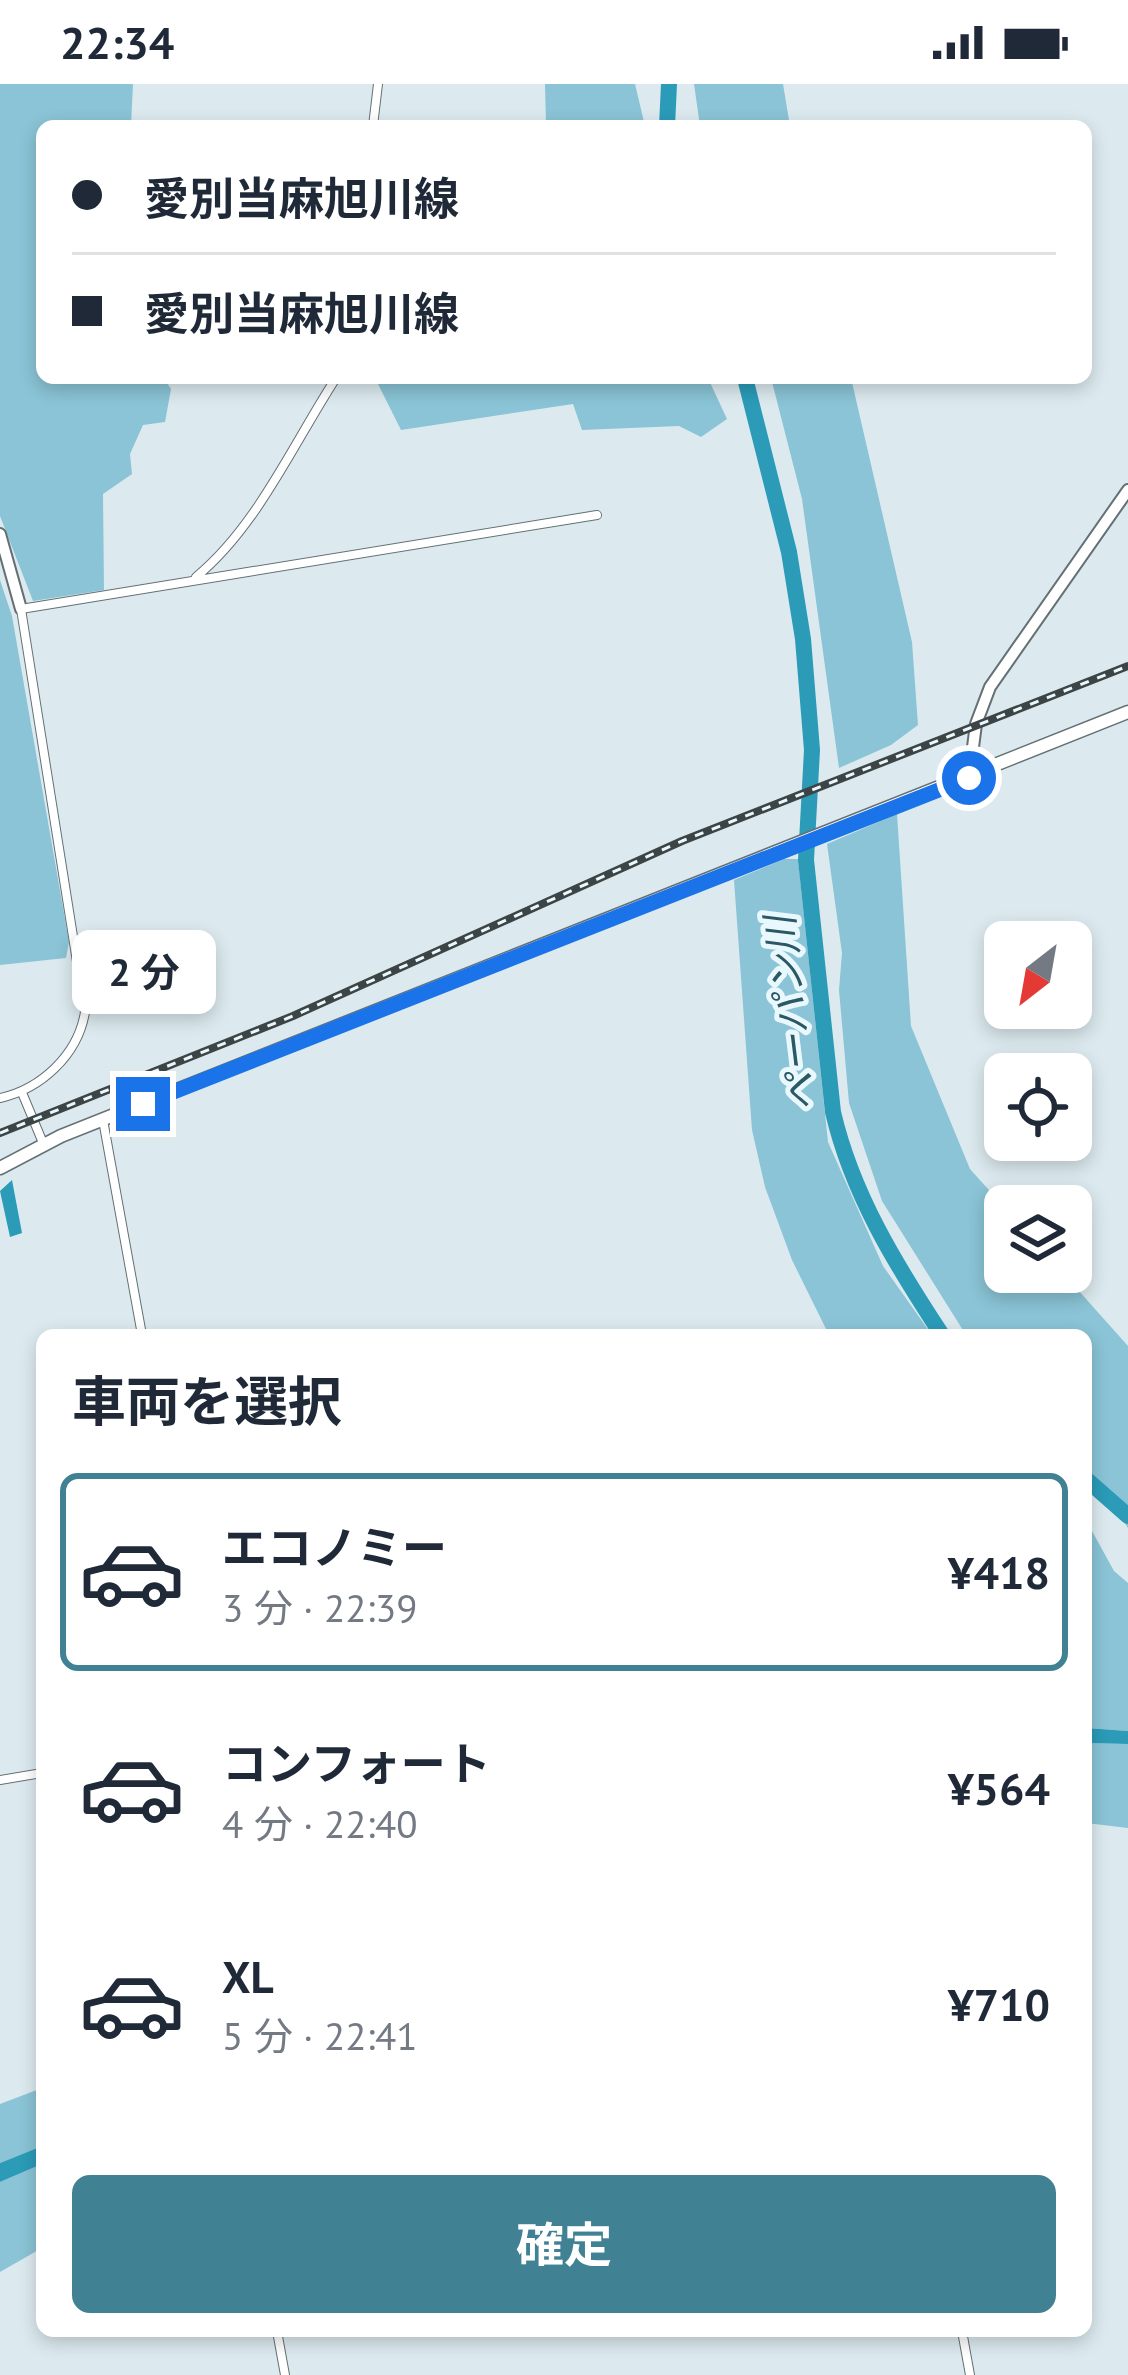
<!DOCTYPE html>
<html lang="ja">
<head>
<meta charset="utf-8">
<style>
  body { margin:0; font-family:"PT Sans","Noto Sans JP",sans-serif; background:#f2f2f3; color:#1f2937; height:100vh; display:flex; flex-direction:column; font-size:45px; white-space:nowrap }
  * { box-sizing:border-box; margin:0 }
  p { font-size:39px; color:#747a83 }
  .icon { flex:none; width:66px; height:66px; fill:none; stroke:currentColor; stroke-width:2; stroke-linecap:round; stroke-linejoin:round }
  .map { position:relative; flex:1; overflow:hidden }
  .panel { position:absolute; left:36px; top:1245px; width:1056px; height:1008px; display:flex; flex-direction:column; background:#fff; border-radius:18px; box-shadow:0 6px 18px #0003 }
  .panel>* { flex:none }
  .guide { position:absolute; left:36px; top:36px; width:1056px; height:264px; border-radius:18px; box-shadow:0 6px 18px #0003; display:grid; align-content:center; height:264px; padding:0 36px; background:#fff }
  .needle { width:78px; rotate:211deg }
  .controls { position:absolute; left:984px; top:837px; display:grid; gap:24px }
  .controls a { display:grid; place-items:center; width:108px; height:108px; border-radius:18px; background:#fff; box-shadow:0 6px 18px #0003; font-size:60px }
  .end { position:absolute; width:54px; height:54px; margin:-27px; border:15px solid #1a73e8; background:#fff; box-shadow:0 0 0 6px #fff }
  .from { border-radius:50% }
  .bubble { position:absolute; height:84px; border-radius:18px; background:#fff; box-shadow:0 6px 18px #0003; font-size:39px; font-weight:700; line-height:84px; text-align:center }
  .guide b { display:flex; align-items:center; gap:42px; height:114px; font-size:45px }
  .guide b+b { border-top:3px solid #e0e1e3 }
  .guide i { width:30px; height:30px; background:#1f2937 }
  ul { padding:0; list-style:none }
  li { display:flex; align-items:center; gap:36px; height:198px; margin:0 24px 18px; padding:0 12px; border:6px solid transparent; border-radius:18px }
  li div { flex:1 }
  li b { display:block; font-size:45px }
  li em { font-style:normal; font-weight:700 }
  li.active { border-color:#408193 }
  li>.icon { width:108px; height:108px; stroke-width:1.5 }
  h2 { padding:0 36px; font-size:54px; line-height:144px }
  .button { display:flex; gap:24px; margin-top:auto; padding:24px 36px }
  .button a { flex:1; height:138px; border-radius:18px; background:#408193; color:#fff; font-size:48px; font-weight:700; line-height:138px; text-align:center }
  .status { display:flex; justify-content:space-between; align-items:center; height:84px; padding:0 60px; background:#fff; direction:ltr }
  .status svg { height:33px; fill:currentColor }
  .map>svg:first-child { display:block }
  .green { fill:#8ac4d6 }
  .water { fill:#2b9bb8 }
  .lines { fill:none; stroke-linecap:round; stroke-linejoin:round }
  .river { stroke:#2b9bb8; stroke-width:16 }
  .minor-casing { stroke:#647074; stroke-width:10 }
  .tertiary-casing { stroke:#647074; stroke-width:14 }
  .primary-casing { stroke:#647074; stroke-width:15 }
  .minor { stroke:#fff; stroke-width:8 }
  .tertiary { stroke:#fff; stroke-width:10 }
  .primary { stroke:#fff; stroke-width:12 }
  .rail-casing { stroke:#3d4446; stroke-width:8 }
  .rail { stroke:#e9f8fc; stroke-width:3; stroke-dasharray:9; stroke-linecap:butt }
  .route { stroke:#1a73e8; stroke-width:15 }
  .labels { text-anchor:middle; stroke-width:10; stroke-linejoin:round; paint-order:stroke }
  .water-label { font-size:39px; font-style:italic; fill:#2b5865; stroke:#e9f8fc }
</style>
</head>
<body>
<div class="status"><b>22:34</b><svg viewBox="0 0 49 12"><path d="M0 12V9h3v3zM5 12V6h3v6zM10 12V3h3v9zM15 12V0h3v12zM26 1h20v11H26zM47 4h2v5h-2z"/></svg></div>
<div class="map">
<svg width="1128" height="2291" viewBox="0 0 1128 2291">
  <rect width="100%" height="100%" fill="#dceaef"/>
  <path class="green" d="M0,0H133L131,42H42V294H164L171,305L165,338L143,341L130,370L132,390L103,410L104,506L33,517L0,432Z
    M545,0H635L645,42H546Z
    M694,0H783L790,42H700Z
    M375,294H708L727,335L701,353L679,342L582,346L573,320L401,346Z
    M771,294H851L912,558L918,641L891,661L839,684L802,415Z
    M0,496L12,532L69,858L66,874L0,881Z
    M897,730L911,942L970,1085L1005,1124V1188H1062L1128,1262V1444L1086,1382V1251H966L882,1117L849,1019L839,906L842,869L827,760Z
    M784,775H798L828,1058L883,1182L932,1251H829L792,1176L765,1103L752,1046L734,796Z
    M1086,1436L1114,1487L1128,1499V1647L1086,1644Z
    M1086,1659L1128,1660V1744L1086,1739Z
    M42,2004V2062L0,2079V2020Z
    M42,2080V2164L0,2188V2098Z"/>
  <path class="water" d="M12,1096L22,1149L10,1153L0,1107Z
    M1086,1644L1128,1647V1660L1086,1659Z
    M42,2062V2080L0,2098V2079Z"/>
  <g class="lines">
    <path class="river" d="M667,42L669,0
      M745,294L789,468L803,555L812,666L806,776L833,1028C852,1110 896,1181 942,1251
      M1086,1395L1128,1432"/>
    <g class="minor-casing">
      <path id="minor" d="M373,42L378,0
        M196,493C257,443 293,360 336,294
        M23,1011L43,1059
        M0,1014C41,1005 78,971 85,928L21,525L597,431
        M103,1036L142,1251
        M0,1696L42,1689
        M277,2247L285,2291
        M962,2247L970,2291"/>
    </g>
    <g class="tertiary-casing">
      <path id="tertiary" d="M0,450L21,525
        M969,694L976,640L990,603L1128,406"/>
    </g>
    <g class="primary-casing">
      <path id="primary" d="M0,1084L61,1052L1128,628"/>
    </g>
    <use href="#minor" class="minor"/>
    <use href="#tertiary" class="tertiary"/>
    <use href="#primary" class="primary"/>
    <g class="rail-casing">
      <path id="rail" d="M0,1049L293,932L682,757L1128,582"/>
    </g>
    <use href="#rail" class="rail"/>
  </g>
  <g class="lines">
    <path class="route" d="M143,1020L969,694"/>
  </g>
  <g class="labels">
    <g class="water-label">
      <text transform="translate(791 930) rotate(-97)" y="14">ペーパン川</text>
    </g>
  </g>
</svg>
<div class="controls">
<a><svg class="needle" viewBox="-14 -14 28 28"><path d="M0-13l5 13h-10z" fill="#e53935"/><path d="M0 13l5-13h-10z" fill="#747a83"/></svg></a>
<a><svg class="icon" aria-label="locate" viewBox="0 0 24 24"><circle cx="12" cy="12" r="6"/><path d="M12 2v4M12 18v4M2 12h4M18 12h4"/></svg></a>
<a><svg class="icon" aria-label="layers" viewBox="0 0 24 24"><path d="M12 4l9 5-9 5-9-5zM3 14l9 5 9-5"/></svg></a>
</div>
<i class="end from" style="left:969px;top:694px"></i>
<i class="end" style="left:143px;top:1020px"></i>
<div class="bubble" style="left:72px;top:846px;width:144px">2 分</div>
<div class="guide">
<b><i class="from"></i>愛別当麻旭川線</b>
<b><i></i>愛別当麻旭川線</b>
</div>
<section class="panel">
<h2>車両を選択</h2>
<ul>
<li class="active"><svg class="icon" aria-label="car" viewBox="0 0 24 24"><path d="M5 17H2v-5l4-1 3-4h7l3 4 3 1v5h-3M9 17h6M6 11h13"/><circle cx="7" cy="17" r="2"/><circle cx="17" cy="17" r="2"/></svg><div><b>エコノミー</b><p>3 分 · 22:39</p></div><em>¥418</em></li>
<li><svg class="icon" aria-label="car" viewBox="0 0 24 24"><path d="M5 17H2v-5l4-1 3-4h7l3 4 3 1v5h-3M9 17h6M6 11h13"/><circle cx="7" cy="17" r="2"/><circle cx="17" cy="17" r="2"/></svg><div><b>コンフォート</b><p>4 分 · 22:40</p></div><em>¥564</em></li>
<li><svg class="icon" aria-label="car" viewBox="0 0 24 24"><path d="M5 17H2v-5l4-1 3-4h7l3 4 3 1v5h-3M9 17h6M6 11h13"/><circle cx="7" cy="17" r="2"/><circle cx="17" cy="17" r="2"/></svg><div><b>XL</b><p>5 分 · 22:41</p></div><em>¥710</em></li>
</ul>
<div class="button"><a>確定</a></div>
</section>
</div>
</body>
</html>
